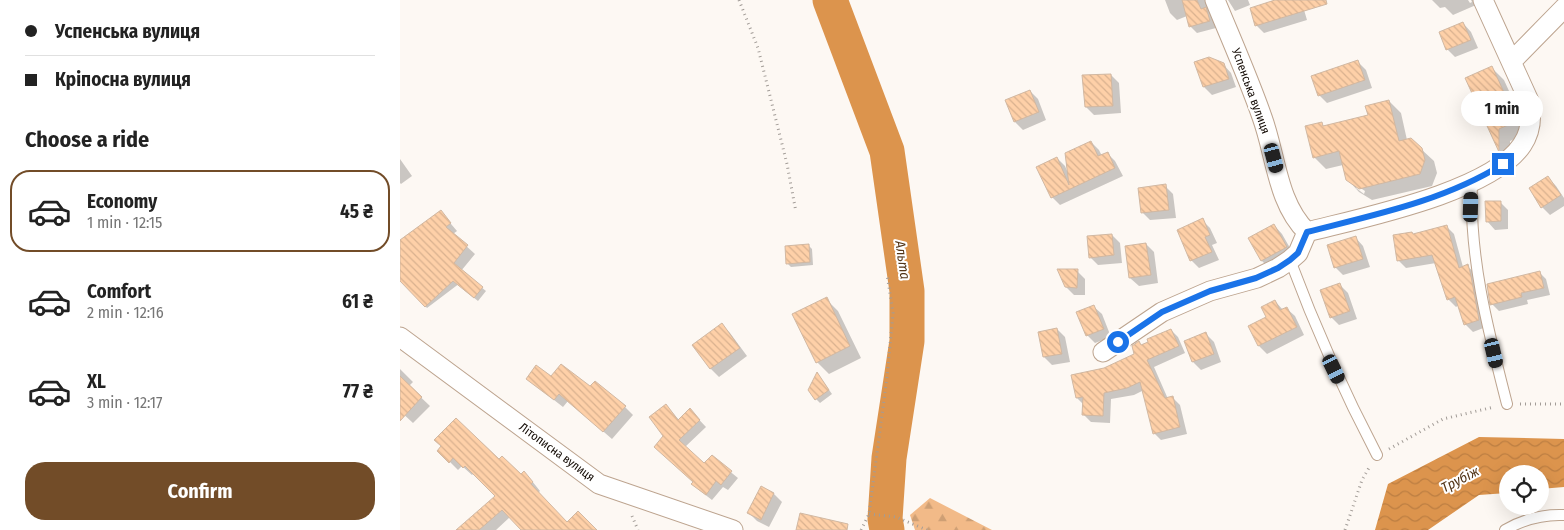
<!DOCTYPE html>
<html lang="en">
<head>
<meta charset="utf-8">
<style>
  body { margin:0; font-family:"Fira Sans Condensed",sans-serif; background:#f6f6f6; color:#222; height:100vh; display:flex; flex-direction:column; font-size:19px; white-space:nowrap }
  * { box-sizing:border-box; margin:0 }
  p { font-size:16px; color:#767676 }
  .icon { flex:none; width:28px; height:28px; fill:none; stroke:currentColor; stroke-width:2; stroke-linecap:round; stroke-linejoin:round }
  .map { position:relative; flex:1; overflow:hidden }
  .panel { display:flex; flex-direction:column; background:#fff; width:400px }
  .panel>* { flex:none }
  .guide { display:grid; align-content:center; height:110px; padding:0 25px; background:#fff }
  .buttons { position:absolute; left:1099px; top:465px; display:grid; gap:10px }
  .buttons a { display:grid; place-items:center; width:50px; height:50px; border-radius:50%; background:#fff; box-shadow:0 5px 20px #0002; font-size:25px }
  .end { position:absolute; width:22px; height:22px; margin:-11px; border:6px solid #1a73e8; background:#fff; box-shadow:0 0 0 2px #fff }
  .from { border-radius:50% }
  .bubble { position:absolute; height:35px; border-radius:18px; background:#fff; box-shadow:0 5px 20px #0002; font-size:16px; font-weight:700; line-height:35px; text-align:center }
  .car { position:absolute; width:15px; height:30px; margin:-15px -8px; border-radius:6px; box-shadow:0 0 4px 1px #0007; background:linear-gradient(#222 24%,#8ab4d8 0 40%,#222 0 76%,#8ab4d8 0 86%,#222 0) }
  .guide b { display:flex; align-items:center; gap:18px; height:48px; font-size:19px }
  .guide b+b { border-top:1px solid #e0e0e0 }
  .guide i { width:12px; height:12px; background:#222 }
  ul { padding:0; list-style:none }
  li { display:flex; align-items:center; gap:15px; height:82px; margin:0 10px 8px; padding:0 15px; border:2px solid transparent; border-radius:20px }
  li div { flex:1 }
  li b { display:block; font-size:19px }
  li em { font-style:normal; font-weight:700 }
  li.selected { border-color:#724c28 }
  li>.icon { width:45px; height:45px; stroke-width:1.5 }
  h2 { padding:0 25px; font-size:22px; line-height:60px }
  .action { display:flex; gap:10px; margin-top:auto; padding:10px 25px }
  .action a { flex:1; height:58px; border-radius:20px; background:#724c28; color:#fff; font-size:20px; font-weight:700; line-height:58px; text-align:center }
  main { display:flex; flex:1; min-height:0 }
  .map>svg:first-child { display:block }
  .forest { fill:url(#forest-firs) }
  .water { fill:url(#water-waves) }
  .shadow { fill:#0003; fill-rule:evenodd }
  .lines { fill:none; stroke-linecap:round; stroke-linejoin:round }
  .river { stroke:#dc944d; stroke-width:35 }
  .building { fill:url(#building-back-hatch); stroke:#d1b8a2 }
  .lane-casing { stroke:#bda48f; stroke-width:12 }
  .street-casing { stroke:#bda48f; stroke-width:21 }
  .path { stroke:#a29c97; stroke-width:3; stroke-dasharray:1 4; stroke-linecap:butt }
  .lane { stroke:#fff; stroke-width:10 }
  .street { stroke:#fff; stroke-width:19 }
  .route { stroke:#1a73e8; stroke-width:6 }
  .labels { text-anchor:middle; stroke-width:4; stroke-linejoin:round; paint-order:stroke }
  .street-label { font-size:12px; fill:#120a04; stroke:#fff }
  .water-label { font-size:14px; font-style:italic; fill:#533518; stroke:#fff }
</style>
</head>
<body>
<main>
<section class="panel">
<div class="guide">
<b><i class="from"></i>Успенська вулиця</b>
<b><i></i>Кріпосна вулиця</b>
</div>
<h2>Choose a ride</h2>
<ul>
<li class="selected"><svg class="icon" aria-label="car" viewBox="0 0 24 24"><path d="M5 17H2v-5l4-1 3-4h7l3 4 3 1v5h-3M9 17h6M6 11h13"/><circle cx="7" cy="17" r="2"/><circle cx="17" cy="17" r="2"/></svg><div><b>Economy</b><p>1 min · 12:15</p></div><em>45 ₴</em></li>
<li><svg class="icon" aria-label="car" viewBox="0 0 24 24"><path d="M5 17H2v-5l4-1 3-4h7l3 4 3 1v5h-3M9 17h6M6 11h13"/><circle cx="7" cy="17" r="2"/><circle cx="17" cy="17" r="2"/></svg><div><b>Comfort</b><p>2 min · 12:16</p></div><em>61 ₴</em></li>
<li><svg class="icon" aria-label="car" viewBox="0 0 24 24"><path d="M5 17H2v-5l4-1 3-4h7l3 4 3 1v5h-3M9 17h6M6 11h13"/><circle cx="7" cy="17" r="2"/><circle cx="17" cy="17" r="2"/></svg><div><b>XL</b><p>3 min · 12:17</p></div><em>77 ₴</em></li>
</ul>
<div class="action"><a>Confirm</a></div>
</section>
<div class="map">
<svg width="1164" height="530" viewBox="0 0 1164 530">
  <defs>
    <pattern id="forest-firs" width="22" height="20" patternUnits="userSpaceOnUse" patternTransform="scale(1.25)"><rect width="22" height="20" fill="#f2ba88"/><path d="M5 1l3.5 6h-7zM16 11l3.5 6h-7z" fill="#ce9f74"/></pattern>
    <pattern id="water-waves" width="16" height="10" patternUnits="userSpaceOnUse" patternTransform="scale(1.25)"><rect width="16" height="10" fill="#dc944d"/><path d="M0 5q4-4 8 0t8 0" fill="none" stroke="#bc7e42"/></pattern>
    <pattern id="building-back-hatch" width="6" height="6" patternUnits="userSpaceOnUse" patternTransform="scale(1.25)"><rect width="6" height="6" fill="#fed0a8"/><path d="M-1 5l2 2M0 0l6 6M5-1l2 2" fill="none" stroke="#d9b18f"/></pattern>
  </defs>
  <rect width="100%" height="100%" fill="#fdf8f3"/>
  <path class="forest" d="M530,498L592,530H515L510,515Z"/>
  <path class="water" d="M1079,437L1164,439V487L1140,489V474H1108L1107,493L1079,495L1028,530H975L988,484Z"/>
  <path class="shadow" d="M765,0H811L816,28L797,33L790,26L787,16L777,20L770,13Z
    M828,0H848L850,5L835,11Z
    M879,0H899L902,3L907,20L864,33L856,25Z
    M1032,0H1068L1070,3L1072,2L1071,0H1073L1076,5L1053,15L1045,7L1040,8Z
    M1063,23L1071,32L1078,48L1055,57L1047,49Z
    M958,62L966,70L972,88L927,103L919,95Z
    M823,64L831,73L836,87L812,95L804,87Z
    M1092,68L1104,80L1128,133L1110,141L1111,162L1100,152L1067,79Z
    M711,75L719,83L721,113L694,115L686,107Z
    M630,91L638,99L646,120L623,130L615,122L606,100Z
    M989,101L1001,113L1007,140L1021,149L1034,161L1037,173L1032,186L972,200L959,192L947,179L943,165L926,169L914,157L921,124L925,127L969,116ZM956,185L965,191L964,194L956,188Z
    M691,142L699,150L702,156L707,153L715,161L723,176L660,205L652,197L657,158L665,166L668,173Z
    M0,159L12,176L1,184L0,183Z
    M1148,178L1156,186L1164,198V206L1150,215L1142,207Z
    M765,186L773,194L776,218L750,220L742,212Z
    M1100,202L1108,210V229L1095,230L1087,221Z
    M40,211L57,231L53,234L75,254L61,271L86,291L78,301L64,290V280L27,308L0,279V240Z
    M802,220L810,228L817,243L812,245L819,260L799,268L791,260Z
    M874,225L882,234L894,255L870,269L862,261L850,239Z
    M1046,226L1054,234L1063,267L1067,266L1075,273L1086,327L1073,332L1065,324L1059,305L1056,307L1048,299L1036,263L1006,268L998,260L1014,235Z
    M712,235L720,243L722,263L698,265L690,257Z
    M955,237L963,246L970,267L943,275L935,267Z
    M746,244L754,252L758,283L739,286L730,278L726,247Z
    M408,245L412,249L413,265L391,267L388,264Z
    M677,271L685,279V295H674L666,287Z
    M1139,272L1146,279L1150,295L1127,300L1128,304L1099,311L1092,304Z
    M940,285L948,293L957,319L939,325L931,317Z
    M426,299L438,311L461,358L429,374L417,362Z
    M875,301L883,310L886,308L895,316L904,335L867,354L859,346L850,327L868,318Z
    M693,306L702,314L711,337L695,343L687,335Z
    M322,325L330,333L347,356L319,377L311,369L294,345Z
    M657,329L665,337L670,362L652,365L644,357Z
    M771,330L778,337L785,353L754,367L768,399L773,398L780,405L787,434L761,440L754,433L744,390L734,395L711,399L710,423L691,422L684,415V405L677,398L705,369L735,355L742,346Z
    M806,334L814,342L821,362L801,370L793,362Z
    M0,369L13,382L9,386L30,406L13,423L0,411Z
    M420,377L432,394L420,403L416,399Z
    M152,378L191,388L225,407L233,415L212,439L168,401L163,407L127,379Z
    M266,405L279,420L290,410L306,427L285,447L304,465L312,457L338,478L328,490L323,487L312,500L299,490L265,436Z
    M39,451L99,460L132,481L140,491L138,493L168,524L195,530H123L110,517L96,530H70L97,496L74,473L72,475L62,466L58,470Z
    M361,488L374,494L382,502L369,527L357,521L349,513Z"/>
  <g class="lines">
    <path class="river" d="M430,0L487,151L507,291V341L489,458L485,519L487,530"/>
  </g>
  <path class="building" d="M782,0H797L801,9L806,7L810,21L789,27Z
    M875,0H926L927,4L855,26L850,8Z
    M1063,22L1071,40L1046,50L1039,32Z
    M809,57L824,63L829,79L803,87L794,62Z
    M958,60L965,80L918,96L911,76Z
    M1092,66L1117,121L1099,129V152L1065,78Z
    M711,74L713,106L685,107L682,75Z
    M630,90L639,112L614,122L605,100Z
    M989,100L999,141L1011,138L1022,148L1025,160L1020,174L959,189L946,180L939,151L913,158L905,126L922,122L923,126L968,115L965,106Z
    M691,141L698,156L708,152L715,168L651,198L636,167L657,157L669,185L665,153Z
    M1148,176L1161,195L1141,208L1129,188Z
    M766,184L769,210L741,213L738,188Z
    M1085,201H1101V221L1086,222Z
    M41,210L51,223L46,227L68,245L54,263L83,287L74,298L53,281L25,307L0,281V240Z
    M803,218L810,235L805,237L812,252L790,261L777,230Z
    M874,224L887,247L861,261L848,238Z
    M1047,225L1059,268L1068,264L1071,276L1079,320L1064,325L1055,297L1047,300L1032,255L997,261L993,235L1012,232L1013,234Z
    M712,234L714,255L689,258L687,236Z
    M956,236L963,259L934,268L927,245Z
    M746,243L751,275L729,278L725,246Z
    M409,244L410,262L386,264L385,246Z
    M657,269H678L677,288L665,287Z
    M1140,271L1144,288L1121,293L1122,297L1090,305L1087,284Z
    M940,283L950,311L930,318L920,290Z
    M427,297L450,346L416,363L392,314Z
    M875,300L880,310L887,307L897,327L858,346L848,326L866,317L861,307Z
    M694,305L704,329L686,336L676,312Z
    M322,323L340,348L310,369L292,345Z
    M657,328L662,354L643,357L638,332Z
    M771,329L779,346L747,360L765,398L773,396L780,427L753,434L740,382L727,388L704,393L703,416L682,415L683,397L676,398L671,375L704,368L734,354L732,346L739,341L741,345L748,342L747,339Z
    M806,332L814,354L792,362L784,341Z
    M161,364L190,386L195,381L226,406L203,432L159,394L154,400L126,379L136,365L151,376Z
    M417,372L429,390L415,400L408,390Z
    M0,376L22,397L0,421Z
    M266,404L278,420L290,408L300,420L279,440L304,463L312,455L332,471L321,485L316,481L306,495L291,484L293,482L254,447L263,436L249,417Z
    M56,418L99,459L102,456L121,474L124,471L133,482L131,484L167,522L178,511L197,530H121L102,510L79,530H56L95,496L65,466L63,468L53,458L49,463L37,451L41,446L34,440Z
    M361,486L374,493L361,520L347,513Z
    M400,513L448,524L447,530H396Z"/>
  <g class="lines">
    <g class="lane-casing">
      <path id="lane" d="M1072,182C1069,258 1088,330 1107,404
        M890,260C915,327 944,392 977,455
        M1105,530C1124,519 1142,514 1164,515"/>
    </g>
    <g class="street-casing">
      <path id="street" d="M1112,61L1164,8
        M907,232C961,218 1091,192 1122,145C1131,132 1132,116 1129,101L1083,0
        M0,337L199,484L333,530
        M703,352L762,312L810,291L857,278L878,268L890,260L898,253L907,232C877,203 876,155 862,117C848,77 831,39 815,0"/>
    </g>
    <path class="path" d="M339,0L358,48L387,164L396,212
      M1120,404H1164
      M989,449L1043,419L1094,407
      M469,514L496,517L527,530
      M232,516L238,530
      M461,530L469,514L487,377L493,313L487,274
      M945,530L962,480L970,466"/>
    <use href="#lane" class="lane"/>
    <use href="#street" class="street"/>
  </g>
  <g class="lines">
    <path class="route" d="M718,342L762,312L810,291L856,278L878,268L890,260L898,253L907,232C974,215 1044,201 1103,164"/>
  </g>
  <g class="labels">
    <g class="street-label">
      <text transform="translate(851 91) rotate(70)" y="4">Успенська вулиця</text>
      <text transform="translate(157 452) rotate(36)" y="4">Літописна вулиця</text>
    </g>
    <g class="water-label">
      <text transform="translate(503 260) rotate(82)" y="5">Альта</text>
      <text transform="translate(1060 479) rotate(-27)" y="5">Трубіж</text>
    </g>
  </g>
</svg>
<div class="buttons">
<a><svg class="icon" aria-label="locate" viewBox="0 0 24 24"><circle cx="12" cy="12" r="6"/><path d="M12 2v4M12 18v4M2 12h4M18 12h4"/></svg></a>
</div>
<i class="end from" style="left:718px;top:342px"></i>
<i class="end" style="left:1103px;top:164px"></i>
<div class="bubble" style="left:1061px;top:91px;width:82px">1 min</div>
<i class="car" style="left:874px;top:158px;rotate:165deg"></i>
<i class="car" style="left:1071px;top:207px;rotate:2deg"></i>
<i class="car" style="left:1094px;top:353px;rotate:167deg"></i>
<i class="car" style="left:934px;top:369px;rotate:154deg"></i>
</div>
</main>
</body>
</html>
